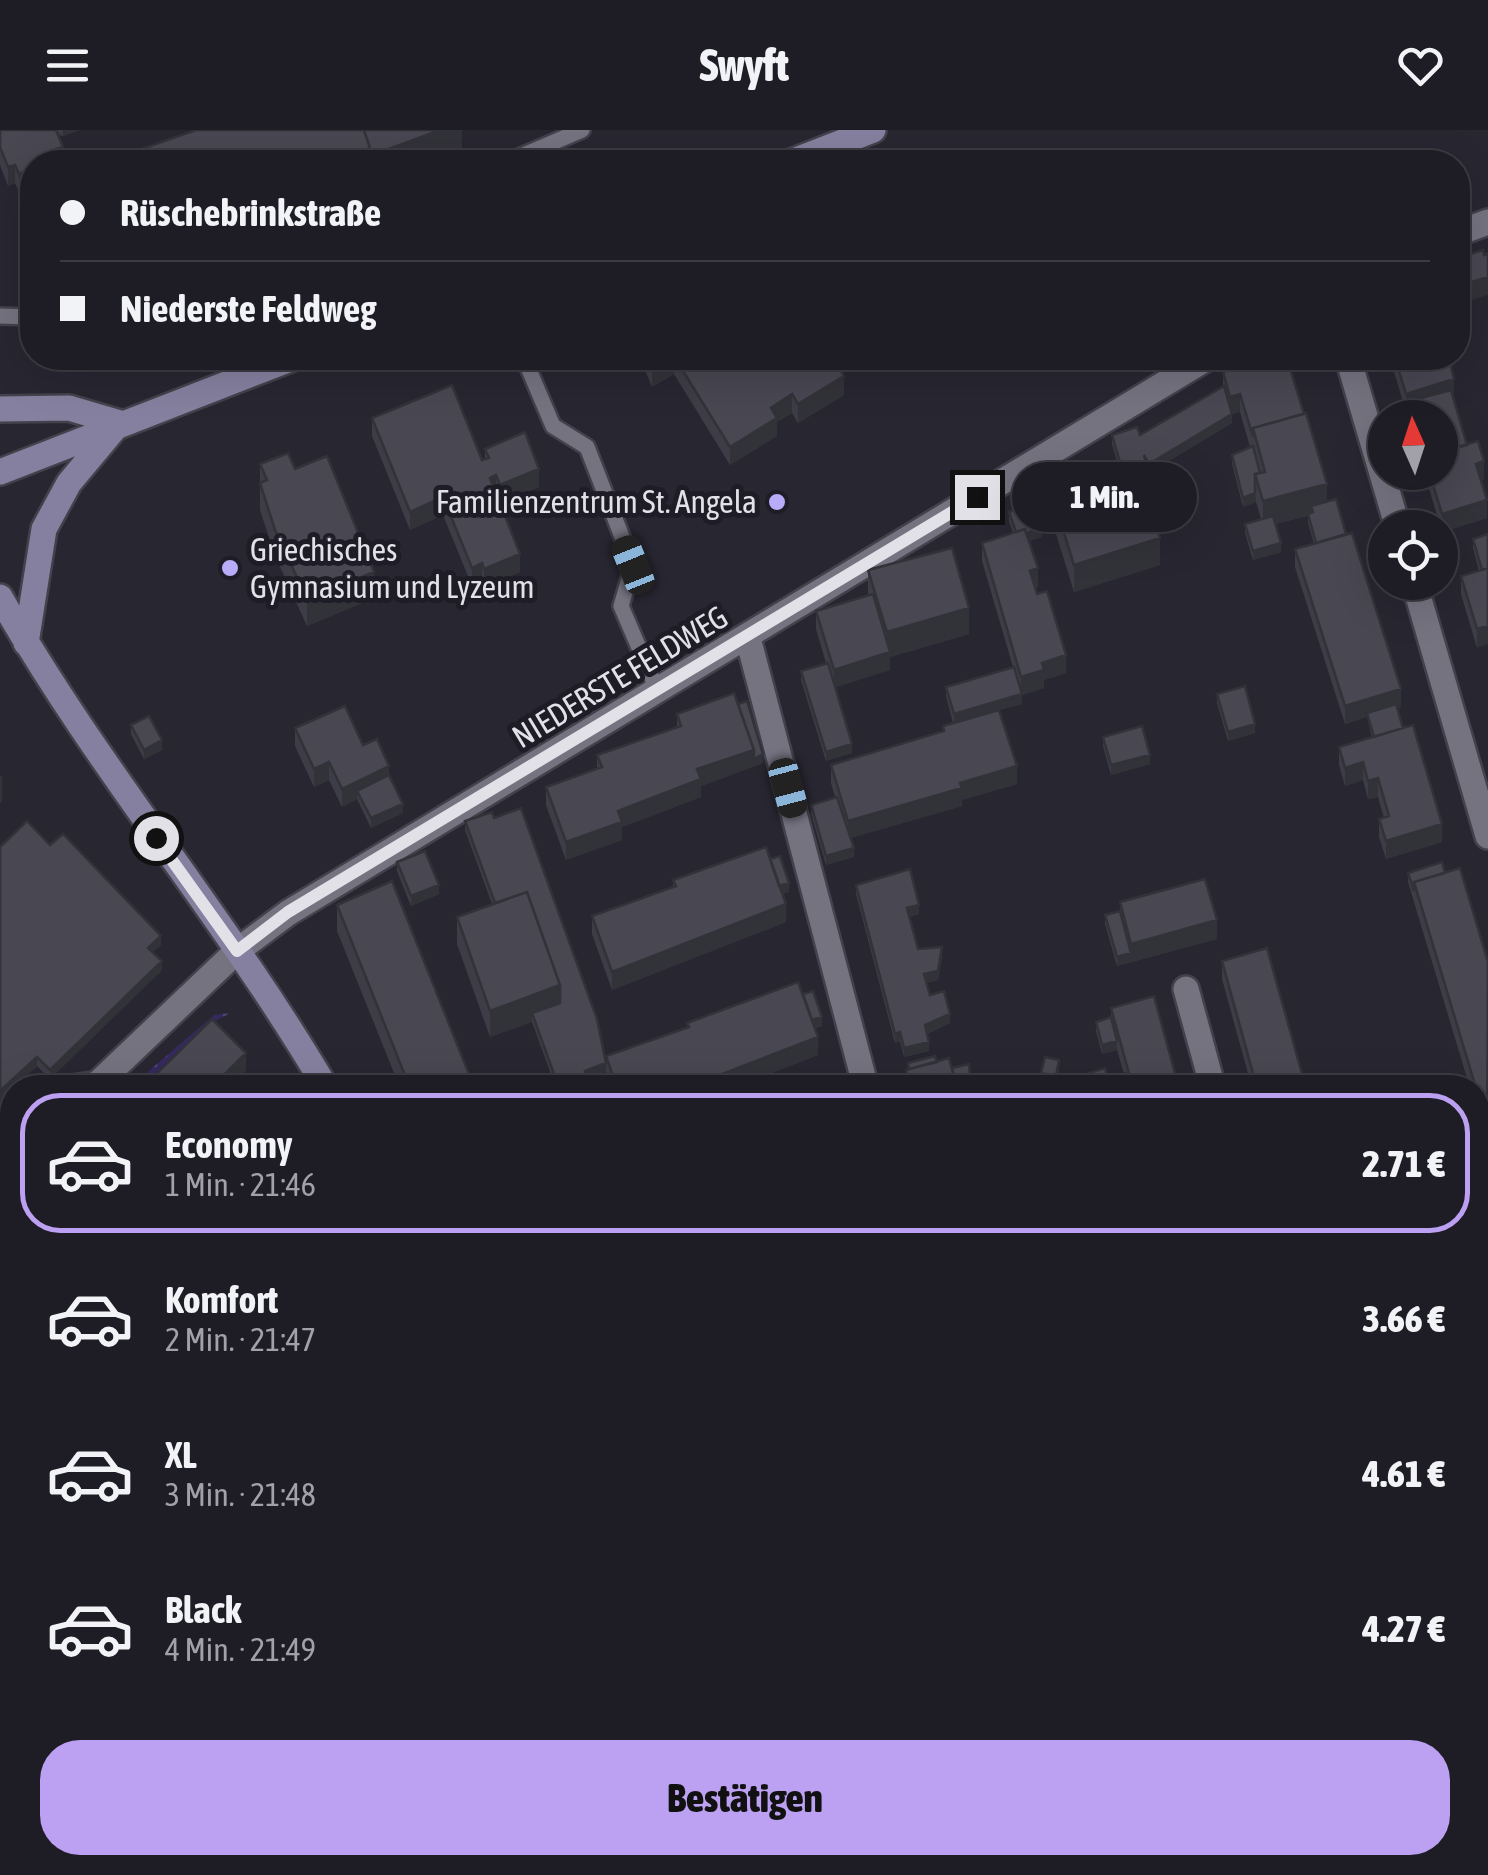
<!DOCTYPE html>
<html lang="de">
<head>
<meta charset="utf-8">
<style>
  body { margin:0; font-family:"Asap Condensed",sans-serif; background:#26252d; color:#f1f3f6; height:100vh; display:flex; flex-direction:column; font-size:38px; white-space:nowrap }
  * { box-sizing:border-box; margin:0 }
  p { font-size:32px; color:#a1a1a7 }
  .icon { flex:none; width:55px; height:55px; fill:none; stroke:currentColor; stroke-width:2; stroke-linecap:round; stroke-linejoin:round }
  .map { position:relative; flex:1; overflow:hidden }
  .drawer { position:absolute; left:0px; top:945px; width:1490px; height:800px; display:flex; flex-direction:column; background:#1e1c25; border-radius:40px 40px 0 0; box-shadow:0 10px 40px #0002,0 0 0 2px #3c3a42 }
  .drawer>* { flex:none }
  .banner { position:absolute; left:20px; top:20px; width:1450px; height:220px; border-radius:40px; box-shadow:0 10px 40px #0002,0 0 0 2px #3c3a42; display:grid; align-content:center; height:220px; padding:0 40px; background:#1e1c25 }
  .needle { width:65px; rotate:357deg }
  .controls { position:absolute; left:1368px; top:270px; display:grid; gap:20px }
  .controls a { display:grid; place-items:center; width:90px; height:90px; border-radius:50%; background:#1e1c25; box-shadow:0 10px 40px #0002,0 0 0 2px #3c3a42; font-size:50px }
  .end { position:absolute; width:45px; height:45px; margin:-22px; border:12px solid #e2e1e8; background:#111; box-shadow:0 0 0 5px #111 }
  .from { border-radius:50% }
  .bubble { position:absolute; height:70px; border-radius:35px; background:#1e1c25; box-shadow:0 10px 40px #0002,0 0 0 2px #3c3a42; font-size:32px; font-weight:800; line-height:70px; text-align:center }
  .car { position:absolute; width:30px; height:60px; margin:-30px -15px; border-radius:12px; box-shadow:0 0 8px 2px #0007; background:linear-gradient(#222 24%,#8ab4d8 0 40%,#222 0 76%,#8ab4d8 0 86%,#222 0) }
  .banner b { display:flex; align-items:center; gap:35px; height:95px; font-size:38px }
  .banner b+b { border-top:2px solid #3c3a42 }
  .banner i { width:25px; height:25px; background:#f1f3f6 }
  ul { padding:18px 0 0; list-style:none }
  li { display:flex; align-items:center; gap:30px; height:140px; margin:0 20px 15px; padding:0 20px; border:5px solid transparent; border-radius:40px }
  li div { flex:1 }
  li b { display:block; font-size:38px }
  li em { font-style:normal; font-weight:800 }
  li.active { border-color:#bca0f2 }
  li>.icon { width:90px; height:90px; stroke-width:1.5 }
  .primary-button { display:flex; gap:20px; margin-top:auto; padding:20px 40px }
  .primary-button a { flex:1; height:115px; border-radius:40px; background:#bca0f2; color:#111; font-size:40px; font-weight:800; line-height:115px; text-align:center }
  header { display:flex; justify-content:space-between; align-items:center; height:130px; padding:0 40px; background:#1e1c25; font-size:45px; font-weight:800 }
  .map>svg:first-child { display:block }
  .green { fill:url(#green-dots) }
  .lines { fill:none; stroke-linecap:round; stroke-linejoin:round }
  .service-casing { stroke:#43414b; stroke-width:20 }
  .minor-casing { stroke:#43414b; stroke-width:30 }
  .secondary-casing { stroke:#43414b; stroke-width:30 }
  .service { stroke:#757380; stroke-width:15 }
  .minor { stroke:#757380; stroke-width:25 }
  .secondary { stroke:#85809f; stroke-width:25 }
  .wall { fill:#3e3d47 }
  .shaded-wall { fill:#323239 }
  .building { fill:#484752; stroke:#323239; stroke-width:2.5 }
  .route { stroke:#e2e1e8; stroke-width:12 }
  .poi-dot { fill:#b8abf7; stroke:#1e1d27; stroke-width:4 }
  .labels { text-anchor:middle; stroke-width:10; stroke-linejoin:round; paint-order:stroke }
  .poi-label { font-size:32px; fill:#e2e1e8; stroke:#1e1d27; text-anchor:end }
  .street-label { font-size:32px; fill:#e2e1e8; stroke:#1e1d27 }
</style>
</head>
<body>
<header><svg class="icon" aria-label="menu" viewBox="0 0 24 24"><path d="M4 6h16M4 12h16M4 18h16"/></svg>Swyft<svg class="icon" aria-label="heart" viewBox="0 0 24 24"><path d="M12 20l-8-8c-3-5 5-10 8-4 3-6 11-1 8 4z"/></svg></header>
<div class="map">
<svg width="1488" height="1745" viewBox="0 0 1488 1745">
  <defs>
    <pattern id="green-dots" width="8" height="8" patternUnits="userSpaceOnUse" patternTransform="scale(2.5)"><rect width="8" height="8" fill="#35295f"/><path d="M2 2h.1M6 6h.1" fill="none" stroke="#524876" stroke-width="1.8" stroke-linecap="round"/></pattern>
  </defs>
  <rect width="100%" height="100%" fill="#282631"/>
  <path class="green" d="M231,883L218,889L147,957L129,958L214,885Z"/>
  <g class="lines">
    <g class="service-casing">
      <path id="service" d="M507,32L582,0
        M0,186L32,187
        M524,228L553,296L587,317L633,435L621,476L658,562
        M40,958L100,949
        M0,995L12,983"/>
    </g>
    <g class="minor-casing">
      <path id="minor" d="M1458,103L1488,92
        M1348,228L1398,398
        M1414,452L1488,706
        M748,508L866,958
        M1186,859L1213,958
        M93,958L237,821L288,783L1207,228
        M0,1046L12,1035
        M1478,1133L1488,1131
        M41,1732L46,1745
        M856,1732L877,1745
        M1194,1745L1200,1732"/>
    </g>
    <g class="secondary-casing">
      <path id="secondary" d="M791,32L873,0
        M0,279L69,278L120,293
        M0,342L293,228
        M0,467C97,638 226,788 326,958
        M26,513L44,399L69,353L115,298
        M564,1732L567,1745"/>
    </g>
    <use href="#service" class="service"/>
    <use href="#minor" class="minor"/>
    <use href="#secondary" class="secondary"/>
  </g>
  <path class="wall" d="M0,0H80L63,6L58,5L63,32L19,62L15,53L8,56L0,35Z
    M1483,120L1462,173L1458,160V128Z
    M640,228H833L844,265L798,293L792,283L777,292V306L730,335L674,244L652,257Z
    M1390,228H1449L1453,268L1467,315L1484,349L1481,350L1487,388L1442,402L1427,352V342H1440V288H1424L1422,277L1406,282Z
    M1223,242L1327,371L1401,577L1397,578L1403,598L1442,712L1386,729L1379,707V689L1384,688L1378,667L1368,669L1363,650L1345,656L1339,635V617L1372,608L1367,587L1345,594L1295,437V419L1314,414L1308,393V386L1275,394L1281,422L1253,430L1245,403V394L1261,389L1256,372L1243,377L1232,334V325L1250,317L1240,282L1232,284V293L1149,343L1148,341V349L1124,356L1112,314V305H1140L1223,256Z
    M372,288L482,330L485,329V319L539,357L500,373L520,442L484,457L482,451L472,456L443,385L410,400L372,306Z
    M260,334L295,339L374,468L307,496L275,426L260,380Z
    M1056,377L1160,435L1074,462L1056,404Z
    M1009,382L1042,407L1029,411L1038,457L1035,458L1066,543L1044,550V558L1022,565V574L999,580L1017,654L962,670V676L850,708L854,727L826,735L811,684V675L835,667L831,653V635L943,601V596L953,593L946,566V557L1013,537L982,431V413L1013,403L1009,391Z
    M1488,404L1477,518L1461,464V446L1479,441L1473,418V409Z
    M868,440L969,504L890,527V540L835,557L852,623L826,631L801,550V541L826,533L816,499V481L868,465Z
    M1217,564L1255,603L1228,611L1217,573Z
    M677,584L763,633L701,656V667L622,697V710L566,730L546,675V657L597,638V625L677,597Z
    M131,595L162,620L144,629L131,604Z
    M295,598L363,615L389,645L403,683L371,698L357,669L342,677L329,650L314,657L295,616Z
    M1103,607L1150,634L1111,645L1103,616Z
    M465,691L606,928L687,897V893L803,864L822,896L815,898L818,925L734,958H611L606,942L588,949L590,958H556L532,892L490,907L457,814V787L492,774L465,700Z
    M50,715L161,815L153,822L162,840L50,949L37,936L0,970V717Z
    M770,729L789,762L782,764L786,792L612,860L592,804V786L673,757V750Z
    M397,732L439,764L411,776L397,741Z
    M1408,743H1445L1488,832L1487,1059L1478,1028V958H1470L1408,752Z
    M856,755L919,784L909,787L918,819L942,826L938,850L926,853L930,865L950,893L927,904L929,921L904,927L900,911L895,913L856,764Z
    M1120,772L1217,809L1117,836L1105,794V785L1120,781Z
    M337,775L473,958H400L337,801Z
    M1222,831L1306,958H1252L1222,849Z
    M1111,878L1179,958H1110V948L1124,944L1117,920L1102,924L1096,901V892L1111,887Z
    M1059,939L1056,955L1041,952V943Z
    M1488,1204V1408L1478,1375V1207Z
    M1488,1411V1467L1478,1433V1414Z
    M639,1732H703V1733L678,1745H651L645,1734L640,1735Z
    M716,1732H787L794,1745H722Z
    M1352,1732H1456L1429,1745H1398L1396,1740L1388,1745H1358Z"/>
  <path class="shaded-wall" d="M63,0H80L63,6Z
    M440,0H462V19L424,32H329L370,18Z
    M63,17V32H47L56,19Z
    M15,35V53L8,56V37Z
    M32,38V56L19,62V44Z
    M1488,147V165L1462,173V155Z
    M1462,201V210L1458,211V202Z
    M672,228H674V244L652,257V239Z
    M844,246V265L798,293V274Z
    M1454,249V267L1424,277L1421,268L1422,277L1406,282V264Z
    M792,264V283L777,292V306L730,335V317L771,278Z
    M1240,264V282L1232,284V293L1149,343V334L1230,285V267Z
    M1484,331V349L1476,352V334Z
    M539,339V357L500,373V355Z
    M1148,340V349L1124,356V346Z
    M496,345V363L490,348Z
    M1327,354V380L1311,376V385L1263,397V371Z
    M1255,363L1256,372L1243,377V368Z
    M443,367V385L410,400V382Z
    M1487,370V388L1442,402V384Z
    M1042,398V407L1018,415V406Z
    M1160,408V435L1074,462V435Z
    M1281,413V422L1253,430V421Z
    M520,424V442L484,457V439Z
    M482,433V451L472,456V438Z
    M1038,438V457L1030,459V441Z
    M374,442V468L307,496V469Z
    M969,478V504L890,527V540L834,558V540L887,523V502Z
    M1488,496V514L1477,518V499Z
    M1066,525V543L1044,550V558L1022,565V574L954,593V584L1021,565V547L1042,533Z
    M1401,559V577L1368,587L1367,583V587L1345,594V576Z
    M1255,594V603L1228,611V602Z
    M162,610V620L144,629V620Z
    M852,614V623L826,631V622Z
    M754,620L763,624V633L701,656V667L622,697V710L566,730V712L618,681L697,639Z
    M1150,625V634L1111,645V635Z
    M329,632V650L314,657V639Z
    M1363,632V650L1345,656V638Z
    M389,636V654L357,661V669L342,677V659Z
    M1017,636V654L962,670V676L848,709V691L960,653Z
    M0,646H2V672L0,673Z
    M1378,648V667L1368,669V651Z
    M403,674V683L371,698V688Z
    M1442,694V712L1386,729V711Z
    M854,718V727L826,735V726Z
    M789,753V762L777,766V756Z
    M439,755V764L411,776V766Z
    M786,774V792L612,860V842Z
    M919,775V784L907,787V778Z
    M1217,790V809L1117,836V827L1131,823V814Z
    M161,806V815L148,827V818Z
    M942,817L938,850L924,853V844Z
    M162,831V840L50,949V940Z
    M560,855V882L532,883V892L490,907V881Z
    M950,884V893L925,904V895Z
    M822,887V896L809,901V892Z
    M900,902V911L895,913V904Z
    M818,907V925L734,958H686Z
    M1117,911V920L1102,924V915Z
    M929,912V921L904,927V918Z
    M246,923V941L229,958H211Z
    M37,927V936L0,970V961Z
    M606,933V942L585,950V941Z
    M12,1180V1198L0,1211V1193Z
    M12,1633V1651L0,1659V1641Z
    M402,1732H422V1740L413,1745H379Z
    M685,1732L703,1733L678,1745H667V1741Z
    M1316,1732H1333V1745H1293Z
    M1396,1732V1741L1388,1745H1369Z
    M1417,1732H1456L1429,1745H1404V1739Z
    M755,1738V1745H742Z"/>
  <path class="building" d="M0,0H56L63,17L56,19L59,28L47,32H32V38L19,44L15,35L8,37L0,17Z
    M196,0H364L370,18L329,32H104Z
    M364,0H440L370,26V18Z
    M1483,120L1484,125L1488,123V147L1462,155L1458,142V128Z
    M1458,184L1462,201L1458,202Z
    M648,228H672L652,239Z
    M675,228H833L844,246L798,274L792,264L771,278L777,288L730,317Z
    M1267,228H1287L1304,284L1253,298V307L1240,264L1230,267L1223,242Z
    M1395,228H1449L1454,249L1406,264Z
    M452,255L482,330L489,328L485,319L525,302L539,339L500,355L496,345L490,348L520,424L484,439L482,433L472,438L443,367L410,382L372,288Z
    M1224,256L1232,284L1149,334L1144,325L1148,340L1124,346L1112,305L1137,297L1140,305Z
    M1451,260L1467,315L1443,321V329L1440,330V288H1427L1421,268Z
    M1306,283L1327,354L1263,371L1255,344L1265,342L1253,298Z
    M1478,311L1484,331L1476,334L1487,370L1442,384L1429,342H1440V330L1445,328L1443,321Z
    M1253,316L1260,343L1255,344V363L1243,368L1232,325Z
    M288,323L295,339L327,326L374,442L307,469L275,400L260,353L267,350L260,334Z
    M1143,351L1160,408L1074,435L1056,377Z
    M1336,369L1346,404L1316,413L1308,384L1313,382L1311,376Z
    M1035,373L1042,398L1026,403L1025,399L1016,402L1009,382Z
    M1273,386L1281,413L1253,421L1245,394Z
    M1025,399L1038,438L1030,441L1037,464L1047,461L1066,525L1042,533L1044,540L1021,547L982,413Z
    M1352,403L1401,559L1345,576L1295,419Z
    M1488,404V438L1482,440L1473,409Z
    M952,418L969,478L887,502L868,440Z
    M1488,438V496L1477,499L1461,446Z
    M873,464L890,522L834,540L816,481Z
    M828,533L852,614L826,622L801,541Z
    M1014,537L1022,564L954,584L946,557Z
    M1245,556L1255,594L1228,602L1217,564Z
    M734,563L754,620L697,639L701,649L618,681L622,692L566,712L546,657L602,637L597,625L681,596L677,584Z
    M747,571L763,624L754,629V620L738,574Z
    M1396,574L1403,598L1374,607L1367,583Z
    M345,576L363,615L377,609L389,636L342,659L329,632L314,639L295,598Z
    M999,580L1017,636L960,653L962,658L848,691L831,635L944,601L943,596Z
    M149,586L162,610L144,620L131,595Z
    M1413,595L1442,694L1386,711L1379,689L1389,686L1378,648L1368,651L1363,632L1345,638L1339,617Z
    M1142,596L1150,625L1111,635L1103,607Z
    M389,645L403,674L371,688L357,661Z
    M837,667L854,718L826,726L811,675Z
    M521,678L597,889L606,933L585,941L590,958H559L532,883L560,873V855L527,762L495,773L465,691L492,682L494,688Z
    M27,691L50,715L63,704L161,806L148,818L162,831L50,940L37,927L0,961V717Z
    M766,717L786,774L612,842L592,786L676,756L673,750Z
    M425,721L439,755L411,766L397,732Z
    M780,726L789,753L779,756L770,729Z
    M1442,732L1445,743L1414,752V761L1408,743Z
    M1460,738L1488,832L1487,1041L1478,1010V958H1476L1414,752Z
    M910,739L919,775L907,778L918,819L942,817L938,841L924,844L930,865L944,861L950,884L925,895L929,912L904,918L900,902L895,904L856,755Z
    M1205,749L1217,790L1131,814L1120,772Z
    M392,751L473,954L465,958H410L337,775Z
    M527,762L560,855L490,881L457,787Z
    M1120,781L1131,823L1117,827L1105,785Z
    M1267,818L1306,958H1257L1222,831Z
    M798,852L818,907L686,958H617L606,926L689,897L687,893Z
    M813,861L822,887L812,890L803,864Z
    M1154,866L1179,958H1133L1111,878Z
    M1111,887L1117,911L1102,915L1096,892Z
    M212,889L246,923L211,958H154L160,952L154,946Z
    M935,926L937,932L909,939L908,933Z
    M1045,927L1059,930L1056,946L1041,943Z
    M949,928L957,958H910L906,940Z
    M969,934L971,958H957L952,938Z
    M1105,938L1110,957L1089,958L1086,944Z
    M1126,943L1130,958H1113L1110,948Z
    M12,1112V1180L0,1193V1124Z
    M1488,1204V1390L1478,1357V1207Z
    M1488,1411V1458L1478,1424V1414Z
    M0,1544L12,1565V1633L0,1641Z
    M327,1732H402L379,1745H303Z
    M501,1732H525L530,1745H467Z
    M649,1732H685L667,1741L668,1745H656Z
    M720,1732H787L794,1745H759L755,1738L742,1745H728Z
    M1239,1732H1316L1293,1745H1234Z
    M1356,1732H1395L1369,1745H1362Z
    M1401,1732H1417L1404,1739Z"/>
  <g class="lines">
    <path class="route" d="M156,708L237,821L288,782L977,367"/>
  </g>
  <g class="poi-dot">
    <circle cx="777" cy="372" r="10"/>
    <circle cx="230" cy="438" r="10"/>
  </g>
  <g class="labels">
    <g class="poi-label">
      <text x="757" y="383">Familienzentrum St. Angela</text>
      <text x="250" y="431" text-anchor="start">Griechisches<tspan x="250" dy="37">Gymnasium und Lyzeum</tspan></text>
    </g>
    <g class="street-label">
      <text transform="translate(620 547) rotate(-31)" y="11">NIEDERSTE FELDWEG</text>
    </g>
  </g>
</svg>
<div class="controls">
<a><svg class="needle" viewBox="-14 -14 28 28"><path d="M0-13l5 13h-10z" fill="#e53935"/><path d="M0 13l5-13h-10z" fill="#a1a1a7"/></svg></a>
<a><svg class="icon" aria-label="locate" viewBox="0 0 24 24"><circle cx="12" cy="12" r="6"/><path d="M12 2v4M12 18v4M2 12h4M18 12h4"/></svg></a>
</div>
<i class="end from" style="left:156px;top:708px"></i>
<i class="end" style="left:977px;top:367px"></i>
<div class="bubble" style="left:1012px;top:332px;width:185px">1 Min.</div>
<i class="car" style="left:633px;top:435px;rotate:338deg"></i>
<i class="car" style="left:788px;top:658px;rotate:165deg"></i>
<div class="banner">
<b><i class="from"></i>Rüschebrinkstraße</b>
<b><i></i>Niederste Feldweg</b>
</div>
<section class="drawer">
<ul>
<li class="active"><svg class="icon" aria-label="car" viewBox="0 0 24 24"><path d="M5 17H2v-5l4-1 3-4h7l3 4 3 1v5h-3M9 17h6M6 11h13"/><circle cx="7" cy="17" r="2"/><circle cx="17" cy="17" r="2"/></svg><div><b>Economy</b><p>1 Min. · 21:46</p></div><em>2.71 €</em></li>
<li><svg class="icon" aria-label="car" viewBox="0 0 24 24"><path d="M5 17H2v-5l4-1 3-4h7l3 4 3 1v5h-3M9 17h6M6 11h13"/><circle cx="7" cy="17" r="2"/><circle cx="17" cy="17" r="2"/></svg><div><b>Komfort</b><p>2 Min. · 21:47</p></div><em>3.66 €</em></li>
<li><svg class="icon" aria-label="car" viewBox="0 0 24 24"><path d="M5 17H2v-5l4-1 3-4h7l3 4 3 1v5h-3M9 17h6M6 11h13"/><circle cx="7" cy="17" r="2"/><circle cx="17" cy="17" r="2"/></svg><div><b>XL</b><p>3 Min. · 21:48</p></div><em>4.61 €</em></li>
<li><svg class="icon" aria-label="car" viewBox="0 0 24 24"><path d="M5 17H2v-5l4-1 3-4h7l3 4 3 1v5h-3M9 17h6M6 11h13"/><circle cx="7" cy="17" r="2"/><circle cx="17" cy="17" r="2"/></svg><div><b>Black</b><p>4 Min. · 21:49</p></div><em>4.27 €</em></li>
</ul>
<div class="primary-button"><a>Bestätigen</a></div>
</section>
</div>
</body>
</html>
